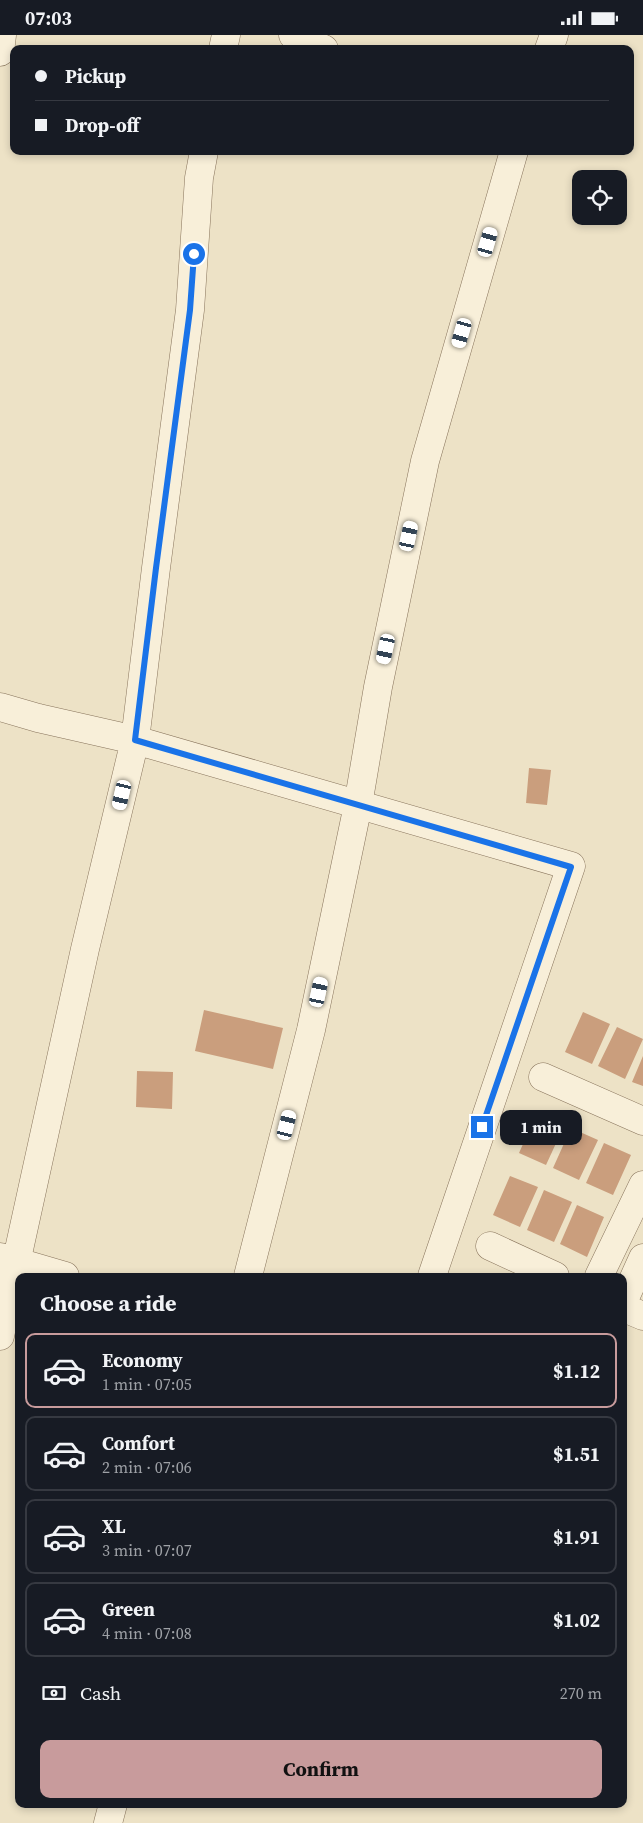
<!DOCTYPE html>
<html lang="en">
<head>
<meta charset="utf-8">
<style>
  body { margin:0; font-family:"Source Serif 4",serif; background:#20242c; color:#f1f3f6; height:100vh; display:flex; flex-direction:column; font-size:19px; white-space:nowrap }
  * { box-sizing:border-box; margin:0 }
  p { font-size:16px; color:#9ea1a6 }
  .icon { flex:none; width:28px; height:28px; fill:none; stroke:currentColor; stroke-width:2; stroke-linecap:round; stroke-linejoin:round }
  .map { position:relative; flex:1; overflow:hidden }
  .details { position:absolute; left:15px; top:1238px; width:612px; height:535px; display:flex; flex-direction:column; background:#171b24; border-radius:10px; box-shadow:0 2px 8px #0003 }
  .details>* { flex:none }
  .top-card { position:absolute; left:10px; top:10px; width:624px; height:110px; border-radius:10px; box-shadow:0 2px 8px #0003; display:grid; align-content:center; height:110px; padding:0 25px; background:#171b24 }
  .buttons { position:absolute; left:572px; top:135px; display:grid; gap:10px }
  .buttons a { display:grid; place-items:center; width:55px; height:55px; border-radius:10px; background:#171b24; box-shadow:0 2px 8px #0003; font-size:25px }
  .end { position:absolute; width:22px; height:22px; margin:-11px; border:6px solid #1a73e8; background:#fff; box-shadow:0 0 0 2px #fff }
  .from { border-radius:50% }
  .bubble { position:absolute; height:35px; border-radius:10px; background:#171b24; box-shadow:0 2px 8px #0003; font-size:16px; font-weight:700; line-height:35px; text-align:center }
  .car { position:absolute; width:15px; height:30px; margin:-15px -8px; border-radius:6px; box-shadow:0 0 4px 1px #0007; background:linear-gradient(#fff 24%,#345 0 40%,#fff 0 76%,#345 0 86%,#fff 0) }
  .top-card b { display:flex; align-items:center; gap:18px; height:48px; font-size:19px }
  .top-card b+b { border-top:1px solid #363941 }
  .top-card i { width:12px; height:12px; background:#f1f3f6 }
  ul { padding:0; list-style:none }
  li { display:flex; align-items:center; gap:15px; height:75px; margin:0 10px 8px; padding:0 15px; border:2px solid #363941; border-radius:10px }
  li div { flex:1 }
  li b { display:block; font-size:19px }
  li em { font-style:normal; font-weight:700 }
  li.selected { border-color:#c89b9c }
  li>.icon { width:45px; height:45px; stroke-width:1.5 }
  h2 { padding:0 25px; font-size:22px; line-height:60px }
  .pay { display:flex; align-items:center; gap:12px; height:55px; padding:0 25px; font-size:19px }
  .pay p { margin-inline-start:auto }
  .action { display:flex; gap:10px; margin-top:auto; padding:10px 25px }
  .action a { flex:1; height:58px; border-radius:10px; background:#c89b9c; color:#111; font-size:20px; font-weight:700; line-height:58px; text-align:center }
  .status { display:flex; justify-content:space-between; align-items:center; height:35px; padding:0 25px; background:#171b24; direction:ltr }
  .status svg { height:14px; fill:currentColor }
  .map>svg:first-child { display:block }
  .building { fill:#ca9e7d }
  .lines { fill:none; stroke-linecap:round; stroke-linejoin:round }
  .minor-casing { stroke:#88745c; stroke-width:29 }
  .minor { stroke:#f8efd9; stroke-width:28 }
  .route { stroke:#1a73e8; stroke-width:6 }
</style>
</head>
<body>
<div class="status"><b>07:03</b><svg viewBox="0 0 49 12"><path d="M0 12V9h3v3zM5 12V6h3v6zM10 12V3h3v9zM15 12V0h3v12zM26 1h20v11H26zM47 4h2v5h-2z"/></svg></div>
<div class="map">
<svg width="643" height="1788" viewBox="0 0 643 1788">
  <rect width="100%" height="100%" fill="#ede2c6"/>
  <path class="building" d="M529,733L551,735L547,770L526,768Z
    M204,975L283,993L273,1034L195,1016Z
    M583,977L610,989L592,1029L565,1017Z
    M617,992L643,1004L625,1044L598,1031Z
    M643,1021V1051L632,1047Z
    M137,1036L173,1037L172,1074L136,1072Z
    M537,1078L564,1091L546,1130L519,1118Z
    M571,1093L598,1105L579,1145L553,1133Z
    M604,1108L631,1120L613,1160L586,1148Z
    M510,1141L538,1152L520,1192L493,1180Z
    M544,1155L572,1167L554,1207L527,1195Z
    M577,1170L604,1182L587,1222L560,1209Z"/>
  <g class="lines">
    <g class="minor-casing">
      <path id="minor" d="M293,0L324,14
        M223,14L226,0
        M549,14L554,0
        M0,17L2,0
        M0,672L38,683L135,705L571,831L432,1241
        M543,1042L643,1086
        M490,1211L555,1241
        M0,1222L65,1241
        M248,1241L311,995L358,770L378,652L425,426L514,116
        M599,1241L643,1150
        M624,1265L643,1223
        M624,1273L643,1281
        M0,1301L85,914L135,705L156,533L190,275L199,143L204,116
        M108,1788L113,1769"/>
    </g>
    <use href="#minor" class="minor"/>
  </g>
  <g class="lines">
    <path class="route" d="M194,219L190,275L156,533L135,705L571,832L482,1092"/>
  </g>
</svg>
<div class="buttons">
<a><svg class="icon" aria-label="locate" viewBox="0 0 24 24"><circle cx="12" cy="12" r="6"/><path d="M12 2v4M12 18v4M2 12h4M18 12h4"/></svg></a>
</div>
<i class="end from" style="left:194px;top:219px"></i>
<i class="end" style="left:482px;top:1092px"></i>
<div class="bubble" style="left:500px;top:1075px;width:82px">1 min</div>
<i class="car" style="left:488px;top:207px;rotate:16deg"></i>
<i class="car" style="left:462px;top:298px;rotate:196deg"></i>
<i class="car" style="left:409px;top:501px;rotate:12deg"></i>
<i class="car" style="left:386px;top:614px;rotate:192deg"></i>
<i class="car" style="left:122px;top:760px;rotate:193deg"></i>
<i class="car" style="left:319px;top:957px;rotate:12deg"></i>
<i class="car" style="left:287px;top:1090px;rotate:14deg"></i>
<div class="top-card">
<b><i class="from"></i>Pickup</b>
<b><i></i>Drop-off</b>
</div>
<section class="details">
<h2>Choose a ride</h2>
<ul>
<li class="selected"><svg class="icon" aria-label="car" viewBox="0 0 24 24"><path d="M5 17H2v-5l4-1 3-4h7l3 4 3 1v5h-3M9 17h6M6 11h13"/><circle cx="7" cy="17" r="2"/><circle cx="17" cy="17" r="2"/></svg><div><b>Economy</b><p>1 min · 07:05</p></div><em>$1.12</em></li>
<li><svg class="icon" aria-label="car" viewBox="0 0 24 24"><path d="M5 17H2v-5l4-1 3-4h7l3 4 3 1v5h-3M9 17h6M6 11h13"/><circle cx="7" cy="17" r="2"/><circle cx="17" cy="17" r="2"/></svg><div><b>Comfort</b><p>2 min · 07:06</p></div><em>$1.51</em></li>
<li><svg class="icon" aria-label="car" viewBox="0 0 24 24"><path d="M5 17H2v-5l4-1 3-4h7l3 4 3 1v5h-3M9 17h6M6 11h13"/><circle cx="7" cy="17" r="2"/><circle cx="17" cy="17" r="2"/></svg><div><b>XL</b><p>3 min · 07:07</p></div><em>$1.91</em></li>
<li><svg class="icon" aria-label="car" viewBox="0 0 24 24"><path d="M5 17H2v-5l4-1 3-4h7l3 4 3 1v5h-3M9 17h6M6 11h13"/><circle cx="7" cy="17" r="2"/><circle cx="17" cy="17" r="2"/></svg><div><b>Green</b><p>4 min · 07:08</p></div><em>$1.02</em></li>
</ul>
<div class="pay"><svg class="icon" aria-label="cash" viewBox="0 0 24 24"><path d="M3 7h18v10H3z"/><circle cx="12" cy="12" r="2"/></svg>Cash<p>270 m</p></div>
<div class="action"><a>Confirm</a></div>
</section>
</div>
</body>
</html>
